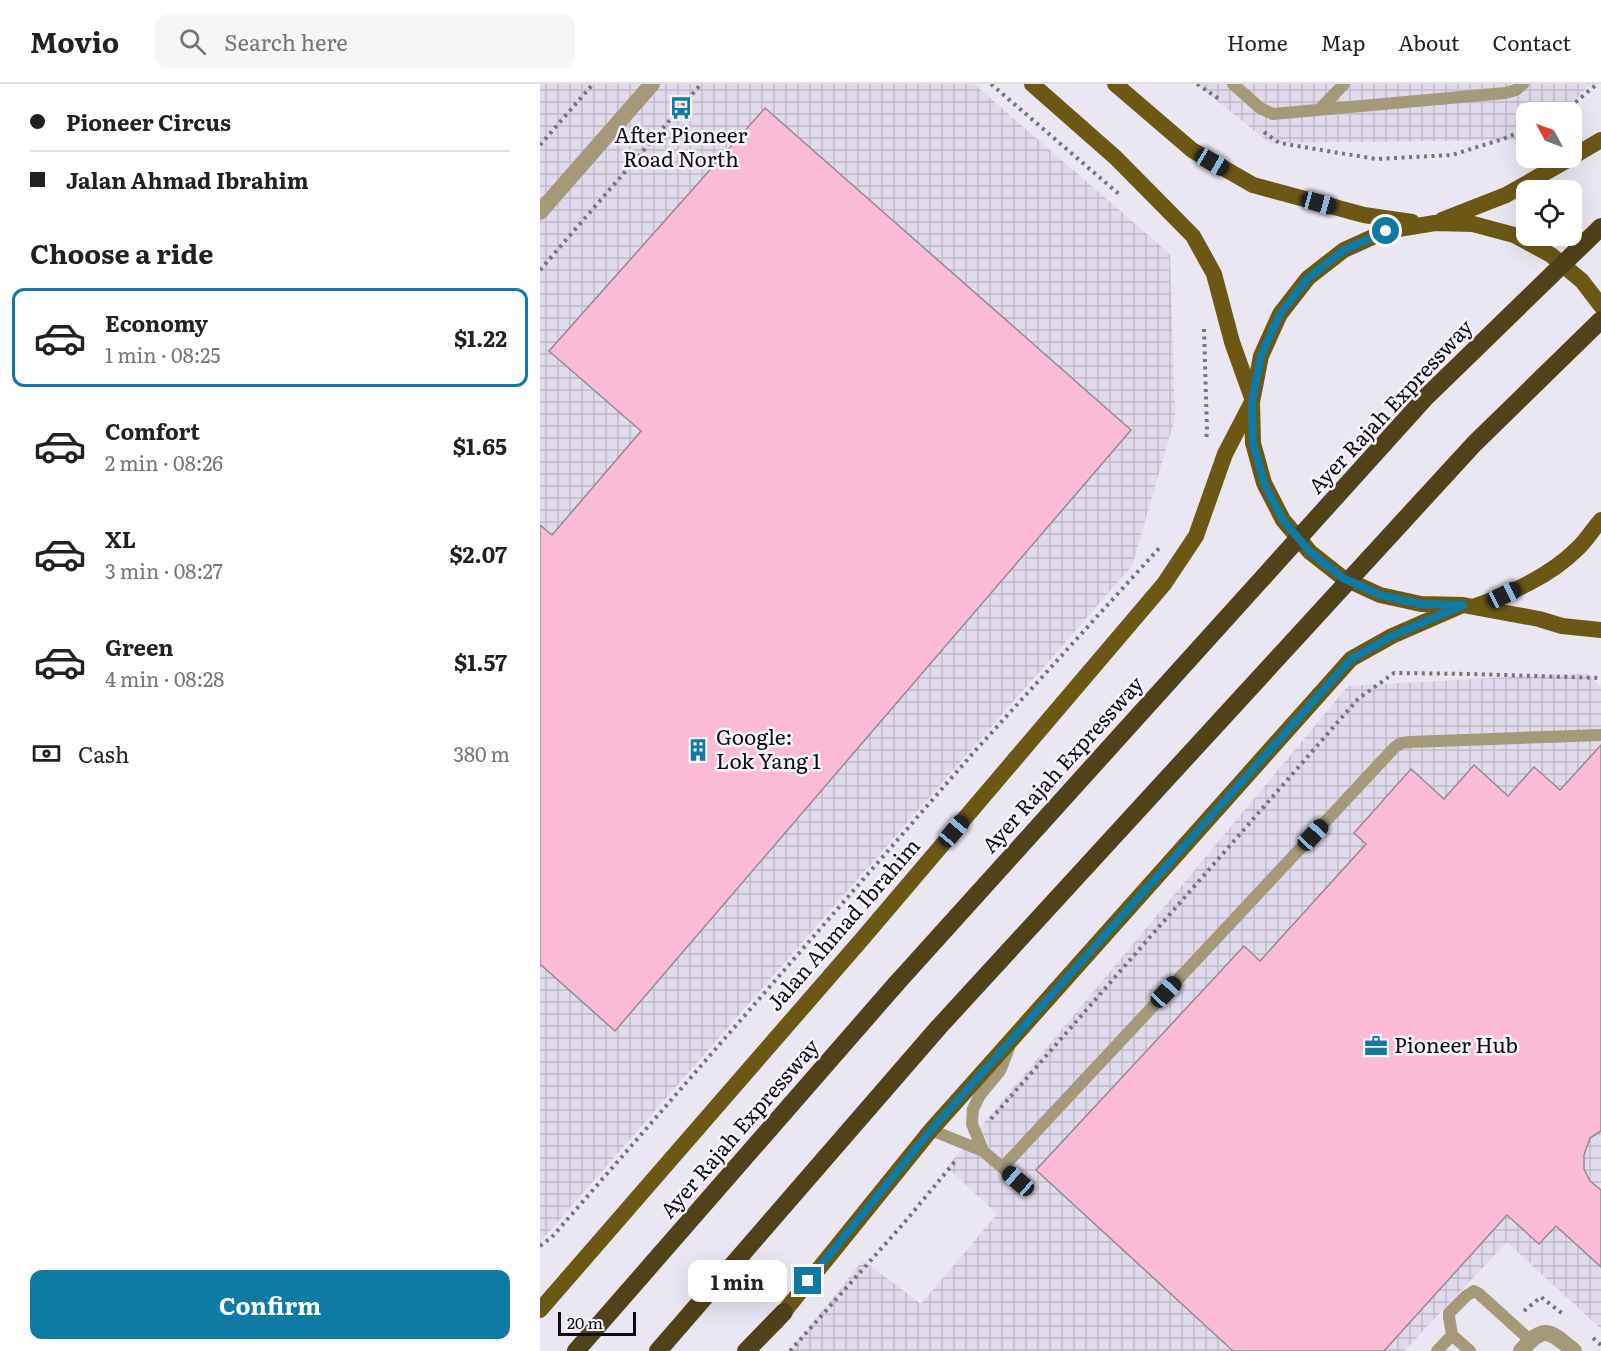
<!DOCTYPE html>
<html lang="en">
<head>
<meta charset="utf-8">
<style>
  body { margin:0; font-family:Literata,serif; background:#f6f6f6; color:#202124; height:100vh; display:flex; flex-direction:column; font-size:22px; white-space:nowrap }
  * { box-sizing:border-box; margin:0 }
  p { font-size:20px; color:#757577 }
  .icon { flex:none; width:33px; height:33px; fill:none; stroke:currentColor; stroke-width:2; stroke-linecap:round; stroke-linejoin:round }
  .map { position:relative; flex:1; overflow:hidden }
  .drawer { display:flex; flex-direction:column; background:#fff; width:540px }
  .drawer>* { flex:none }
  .top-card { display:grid; align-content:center; height:132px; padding:0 30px; background:#fff }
  .needle { width:39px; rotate:311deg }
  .buttons { position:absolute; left:976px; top:18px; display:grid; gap:12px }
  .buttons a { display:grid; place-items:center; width:66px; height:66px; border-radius:12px; background:#fff; box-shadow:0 6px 24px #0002; font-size:30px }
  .scale { position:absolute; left:18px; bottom:15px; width:78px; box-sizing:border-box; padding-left:6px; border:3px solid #0d0c10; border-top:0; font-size:16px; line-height:21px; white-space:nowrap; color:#0d0c10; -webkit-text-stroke:4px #f7f4fe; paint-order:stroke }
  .end { position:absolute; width:27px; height:27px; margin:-14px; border:8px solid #0f7aa4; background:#fff; box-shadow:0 0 0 3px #fff }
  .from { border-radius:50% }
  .bubble { position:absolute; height:42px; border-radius:12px; background:#fff; box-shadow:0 6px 24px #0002; font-size:20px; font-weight:700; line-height:42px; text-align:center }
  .car { position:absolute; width:18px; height:36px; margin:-18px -9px; border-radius:8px; box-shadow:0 0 4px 2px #0007; background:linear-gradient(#222 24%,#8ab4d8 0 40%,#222 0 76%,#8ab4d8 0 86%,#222 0) }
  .top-card b { display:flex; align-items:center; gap:21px; height:57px; font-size:22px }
  .top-card b+b { border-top:2px solid #e0e0e0 }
  .top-card i { width:15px; height:15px; background:#202124 }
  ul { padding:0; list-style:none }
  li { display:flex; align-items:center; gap:18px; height:99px; margin:0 12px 9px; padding:0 18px; border:3px solid transparent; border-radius:12px }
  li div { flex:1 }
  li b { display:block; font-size:22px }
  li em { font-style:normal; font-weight:700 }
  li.active { border-color:#0f7aa4 }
  li>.icon { width:54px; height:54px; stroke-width:1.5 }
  h2 { padding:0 30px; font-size:27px; line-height:72px }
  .pay { display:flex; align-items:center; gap:15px; height:66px; padding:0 30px; font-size:22px }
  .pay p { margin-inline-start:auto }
  .primary-button { display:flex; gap:12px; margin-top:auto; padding:12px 30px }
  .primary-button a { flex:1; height:69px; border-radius:12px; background:#0f7aa4; color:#fff; font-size:24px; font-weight:700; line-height:69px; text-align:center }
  header { display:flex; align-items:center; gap:36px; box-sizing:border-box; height:84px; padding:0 30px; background:#fff; border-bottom:2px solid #e0e0e0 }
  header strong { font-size:28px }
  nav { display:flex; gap:33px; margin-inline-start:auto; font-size:21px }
  .search { width:420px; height:54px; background:#f6f6f6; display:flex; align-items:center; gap:15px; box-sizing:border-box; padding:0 21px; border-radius:12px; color:#757577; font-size:22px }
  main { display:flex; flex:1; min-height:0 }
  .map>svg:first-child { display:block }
  .industrial { fill:url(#industrial-grid) }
  .building { fill:#fbbbd6; stroke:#978a8f; stroke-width:1.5 }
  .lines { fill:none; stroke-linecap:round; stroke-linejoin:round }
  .path { stroke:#77747c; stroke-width:4; stroke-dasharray:3 4.5; stroke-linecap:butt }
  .service { stroke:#a49a7a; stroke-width:12 }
  .minor { stroke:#a49a7a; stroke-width:16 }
  .primary { stroke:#6c5815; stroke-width:16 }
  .motorway { stroke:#504219; stroke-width:18 }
  .motorway-bridge { stroke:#504219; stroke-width:18 }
  .route { stroke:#0f7aa4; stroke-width:8 }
  .labels { text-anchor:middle; stroke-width:5; stroke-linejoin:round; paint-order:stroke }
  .poi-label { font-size:21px; fill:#0d0c10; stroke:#f7f4fe; text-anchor:start }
  .street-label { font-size:21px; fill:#0d0c10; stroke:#f7f4fe }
</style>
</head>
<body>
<header>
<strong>Movio</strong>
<div class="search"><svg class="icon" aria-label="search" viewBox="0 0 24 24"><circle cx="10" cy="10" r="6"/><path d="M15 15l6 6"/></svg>Search here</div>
<nav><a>Home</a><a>Map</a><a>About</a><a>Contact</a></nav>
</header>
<main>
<section class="drawer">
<div class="top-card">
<b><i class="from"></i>Pioneer Circus</b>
<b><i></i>Jalan Ahmad Ibrahim</b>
</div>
<h2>Choose a ride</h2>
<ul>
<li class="active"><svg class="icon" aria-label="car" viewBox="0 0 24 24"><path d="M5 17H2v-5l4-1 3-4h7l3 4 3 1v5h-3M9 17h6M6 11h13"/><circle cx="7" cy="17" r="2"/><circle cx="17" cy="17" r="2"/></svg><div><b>Economy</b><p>1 min · 08:25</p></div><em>$1.22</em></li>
<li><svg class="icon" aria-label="car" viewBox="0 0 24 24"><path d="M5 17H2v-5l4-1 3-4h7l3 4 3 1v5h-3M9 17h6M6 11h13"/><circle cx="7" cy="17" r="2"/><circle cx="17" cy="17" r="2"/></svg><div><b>Comfort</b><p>2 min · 08:26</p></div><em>$1.65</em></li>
<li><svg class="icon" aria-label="car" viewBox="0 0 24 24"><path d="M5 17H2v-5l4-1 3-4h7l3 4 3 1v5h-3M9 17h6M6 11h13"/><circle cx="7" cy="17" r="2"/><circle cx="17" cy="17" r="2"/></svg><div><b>XL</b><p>3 min · 08:27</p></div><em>$2.07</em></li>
<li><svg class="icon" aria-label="car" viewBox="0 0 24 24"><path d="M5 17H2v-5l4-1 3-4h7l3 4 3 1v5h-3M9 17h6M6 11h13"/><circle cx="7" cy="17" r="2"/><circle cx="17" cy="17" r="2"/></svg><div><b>Green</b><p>4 min · 08:28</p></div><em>$1.57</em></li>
</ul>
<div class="pay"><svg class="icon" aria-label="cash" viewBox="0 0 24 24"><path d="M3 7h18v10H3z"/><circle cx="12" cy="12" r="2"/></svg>Cash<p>380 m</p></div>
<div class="primary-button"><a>Confirm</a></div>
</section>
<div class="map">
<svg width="1061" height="1267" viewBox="0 0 1061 1267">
  <defs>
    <pattern id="industrial-grid" width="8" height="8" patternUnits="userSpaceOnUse" patternTransform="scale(1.5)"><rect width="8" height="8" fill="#e1daec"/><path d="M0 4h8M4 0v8" fill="none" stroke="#c0bac9"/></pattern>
  </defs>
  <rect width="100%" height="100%" fill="#eae6f2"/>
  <path class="industrial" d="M0,0H434L630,170L635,334L592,482L0,1158Z
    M656,0H1051L1022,28H987V56L730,59Z
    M1047,589L1061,603V1245L967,1158L864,1267H250L323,1176L381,1220L457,1130L407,1083L808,602Z"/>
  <path class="building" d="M225,24L591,346L75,947L0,880V441L12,451L101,347L9,267Z
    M1061,661V1047L1050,1054L1044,1071V1085L1050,1097L1061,1106V1183L1016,1142L999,1160L967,1131L844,1267H693L496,1086L704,862L720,877L826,760L814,749L871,685L904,715L934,681L968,712L994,683L1020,706Z"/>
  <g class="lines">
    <path class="path" d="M451,0L580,111
      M657,0L679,15
      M1024,28L1057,0
      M724,48L739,59L836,75L912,71L963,55L987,45
      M0,61L53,0
      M0,186L161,0
      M664,245L667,347L666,357
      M451,1035L818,615L854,589L931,590L1061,594
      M0,1162L12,1153L434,668L622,461
      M984,1227L1001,1213L1023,1230
      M1053,1254L1061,1261
      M250,1267L364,1139L417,1075"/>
    <path class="service" d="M693,0L720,24L733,30L965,9L976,6L983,0
      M779,26L804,0
      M391,1046L443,1067L478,1097
      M443,1067L432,1040L433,1025L440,1011L460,987L469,964
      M463,1083L855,663L861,659L870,658L1061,651
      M897,1267L912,1251
      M930,1267L912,1251L909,1233V1229L926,1212L934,1207L938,1209L990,1256"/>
    <path class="minor" d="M0,128L112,0
      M981,1267C1004,1240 1009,1246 1034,1267"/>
    <path class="primary" d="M492,0L576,74L653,152L674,190L692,258L712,314
      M575,0L652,66L713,101L824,131L872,138
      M1032,73L1061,56
      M902,136L966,111L1031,74
      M1061,222L1042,197L1011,171L974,151L933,140L895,139L846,147L804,166L768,194L740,230L721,272L712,318L713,359L724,399L743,436L770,468L803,494L840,511L881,520L923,521L999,535L1022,542L1061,546
      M936,522C972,508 1009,493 1037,465C1046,457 1053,445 1061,436
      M0,1226L323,854L624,500L656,452L685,370L712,318
      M235,1239L391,1046L811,575L852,552L923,521"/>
    <path class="motorway" d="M36,1267L356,900
      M118,1267L398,944
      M206,1267L244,1228"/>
    <path class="motorway-bridge" d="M356,900L886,313L1061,143
      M398,944L934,360L1061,236"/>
  </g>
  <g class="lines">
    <path class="route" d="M268,1197L391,1046L811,575L852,552L923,521L881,520L840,511L803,494L770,468L743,436L724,399L713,359L712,318L721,272L740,230L768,194L804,166L846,147"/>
  </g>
  <defs>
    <g id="bus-bare" transform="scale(1.8)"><path d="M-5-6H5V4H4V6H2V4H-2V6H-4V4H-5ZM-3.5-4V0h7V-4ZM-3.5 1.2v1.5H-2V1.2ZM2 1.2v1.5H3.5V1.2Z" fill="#0f7aa4" stroke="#f7f4fe" stroke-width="2.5" paint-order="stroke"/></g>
    <g id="building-bare" transform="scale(1.8)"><path d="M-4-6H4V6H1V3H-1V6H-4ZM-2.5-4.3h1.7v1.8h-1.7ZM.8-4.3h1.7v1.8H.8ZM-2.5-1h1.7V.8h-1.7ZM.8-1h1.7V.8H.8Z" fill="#0f7aa4" stroke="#f7f4fe" stroke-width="2.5" paint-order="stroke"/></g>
    <g id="office-bare" transform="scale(1.8)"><path d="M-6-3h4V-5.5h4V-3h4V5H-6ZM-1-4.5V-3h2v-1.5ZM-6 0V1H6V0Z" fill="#0f7aa4" stroke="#f7f4fe" stroke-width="2.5" paint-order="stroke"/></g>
  </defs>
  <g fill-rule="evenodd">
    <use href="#bus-bare" x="141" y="24"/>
    <use href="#building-bare" x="158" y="666"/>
    <use href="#office-bare" x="836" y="962"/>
  </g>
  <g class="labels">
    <g class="poi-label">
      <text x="141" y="59" text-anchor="middle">After Pioneer<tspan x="141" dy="24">Road North</tspan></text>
      <text x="176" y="661">Google:<tspan x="176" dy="24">Lok Yang 1</tspan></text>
      <text x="854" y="969">Pioneer Hub</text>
    </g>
    <g class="street-label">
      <text transform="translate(851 323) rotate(-47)" y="7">Ayer Rajah Expressway</text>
      <text transform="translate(523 681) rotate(-48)" y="7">Ayer Rajah Expressway</text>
      <text transform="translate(304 841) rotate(-49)" y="7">Jalan Ahmad Ibrahim</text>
      <text transform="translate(200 1045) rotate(-49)" y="7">Ayer Rajah Expressway</text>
    </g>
  </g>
</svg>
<div class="buttons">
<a><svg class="needle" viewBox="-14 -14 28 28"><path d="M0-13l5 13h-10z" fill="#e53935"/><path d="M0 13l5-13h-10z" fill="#757577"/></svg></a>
<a><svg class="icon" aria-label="locate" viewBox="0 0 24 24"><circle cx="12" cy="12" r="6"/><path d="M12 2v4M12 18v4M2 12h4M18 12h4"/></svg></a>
</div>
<div class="scale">20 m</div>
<i class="end from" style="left:846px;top:147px"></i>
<i class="end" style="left:268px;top:1197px"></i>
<div class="bubble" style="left:148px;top:1176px;width:99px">1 min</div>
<i class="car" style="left:672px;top:78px;rotate:120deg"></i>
<i class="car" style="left:779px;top:119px;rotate:105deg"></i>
<i class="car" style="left:964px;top:511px;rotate:64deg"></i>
<i class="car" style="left:414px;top:747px;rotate:40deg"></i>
<i class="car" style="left:773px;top:751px;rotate:43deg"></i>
<i class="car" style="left:626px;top:908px;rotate:43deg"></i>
<i class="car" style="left:478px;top:1097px;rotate:311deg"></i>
</div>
</main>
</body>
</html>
